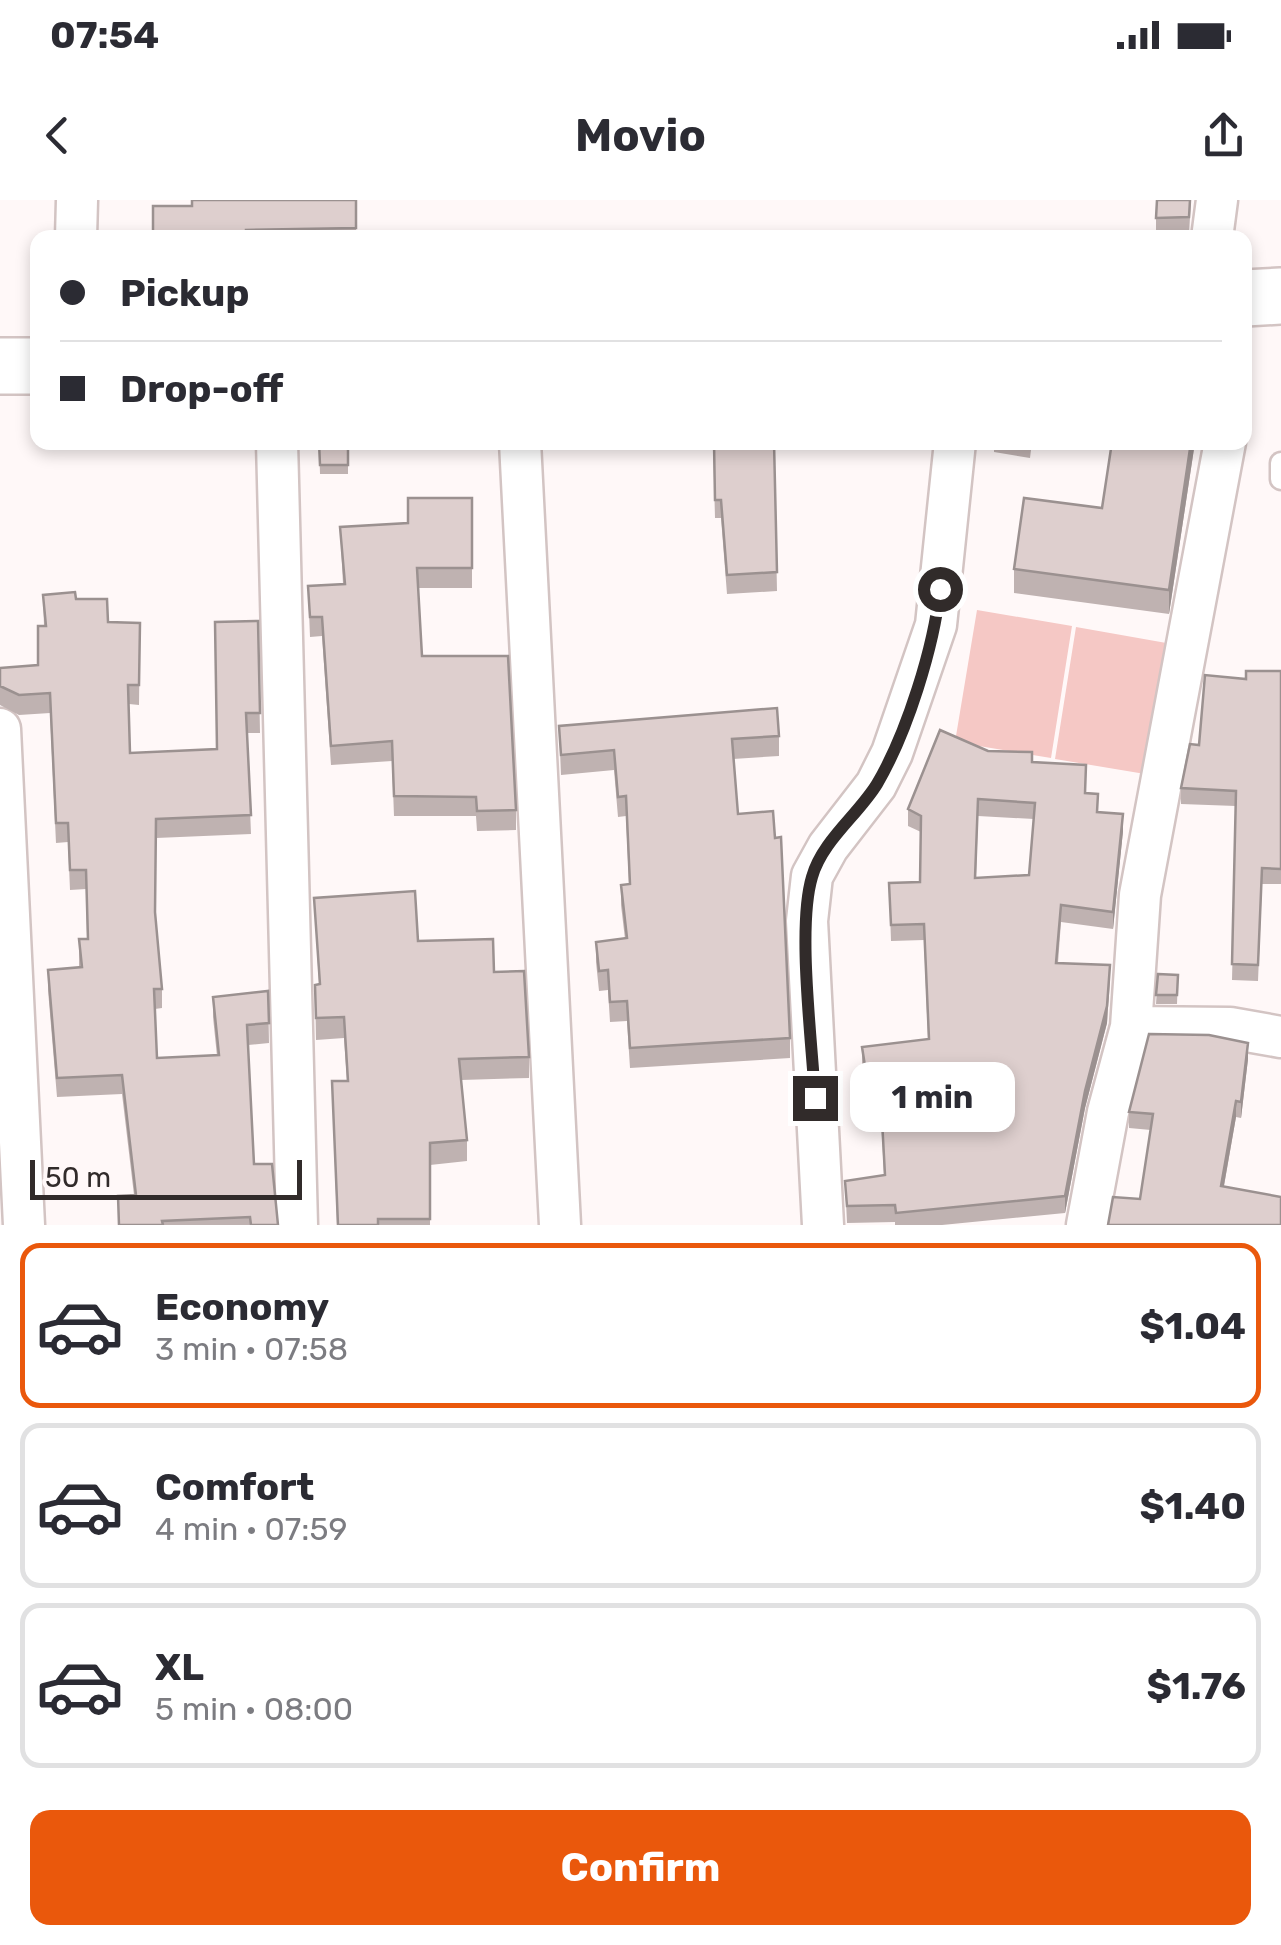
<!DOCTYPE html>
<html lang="en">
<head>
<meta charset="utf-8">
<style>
  body { margin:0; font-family:Rubik,sans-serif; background:#f2f2f3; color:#2b2b33; height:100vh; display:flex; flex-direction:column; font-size:38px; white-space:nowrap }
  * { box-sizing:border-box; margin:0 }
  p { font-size:32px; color:#7c7c81 }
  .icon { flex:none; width:55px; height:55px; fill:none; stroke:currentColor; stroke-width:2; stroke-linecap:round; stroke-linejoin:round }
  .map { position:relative; height:1025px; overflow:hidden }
  .side { display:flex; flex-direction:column; background:#fff; flex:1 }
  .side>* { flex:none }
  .hud { position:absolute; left:30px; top:30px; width:1222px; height:220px; border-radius:20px; box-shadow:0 5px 15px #0003; display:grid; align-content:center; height:220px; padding:0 30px; background:#fff }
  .scale { position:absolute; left:30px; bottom:25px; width:272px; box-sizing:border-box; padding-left:10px; border:5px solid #312b2a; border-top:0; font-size:28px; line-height:35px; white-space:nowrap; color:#312b2a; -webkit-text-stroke:8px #fff8f8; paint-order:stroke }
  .end { position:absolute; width:45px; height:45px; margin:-22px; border:12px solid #312b2a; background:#fff; box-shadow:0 0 0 5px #fff }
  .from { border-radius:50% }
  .bubble { position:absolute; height:70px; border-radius:20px; background:#fff; box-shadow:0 5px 15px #0003; font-size:32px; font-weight:700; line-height:70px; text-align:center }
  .hud b { display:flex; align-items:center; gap:35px; height:95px; font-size:38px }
  .hud b+b { border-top:2px solid #e1e1e2 }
  .hud i { width:25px; height:25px; background:#2b2b33 }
  ul { padding:18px 0 0; list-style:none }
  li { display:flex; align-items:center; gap:30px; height:165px; margin:0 20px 15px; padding:0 10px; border:5px solid #e1e1e2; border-radius:20px }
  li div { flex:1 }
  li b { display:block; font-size:38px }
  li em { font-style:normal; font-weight:700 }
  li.current { border-color:#ea580c }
  li>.icon { width:90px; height:90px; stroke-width:1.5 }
  .button { display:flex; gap:20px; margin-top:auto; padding:20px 30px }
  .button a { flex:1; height:115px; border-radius:20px; background:#ea580c; color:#fff; font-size:40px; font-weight:700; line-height:115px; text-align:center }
  .status { display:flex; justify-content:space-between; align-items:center; height:70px; padding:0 50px; background:#fff; direction:ltr }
  .status svg { height:28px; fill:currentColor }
  header { display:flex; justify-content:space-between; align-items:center; height:130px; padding:0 30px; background:#fff; font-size:45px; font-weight:700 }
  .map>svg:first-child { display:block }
  .green { fill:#f5c8c5 }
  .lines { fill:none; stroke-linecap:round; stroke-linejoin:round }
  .service-casing { stroke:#d3c4c3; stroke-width:25 }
  .minor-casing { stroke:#d3c4c3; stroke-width:45 }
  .primary-casing { stroke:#d3c4c3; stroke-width:60 }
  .service { stroke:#fff; stroke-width:20 }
  .minor { stroke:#fff; stroke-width:40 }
  .primary { stroke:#fff; stroke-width:55 }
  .wall { fill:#bfb2b1; fill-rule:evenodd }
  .shaded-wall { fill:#9b9190 }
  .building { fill:#decfce; stroke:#9b9190; stroke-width:2.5; fill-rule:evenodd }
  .route { stroke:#312b2a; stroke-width:12 }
</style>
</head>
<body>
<div class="status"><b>07:54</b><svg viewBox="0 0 49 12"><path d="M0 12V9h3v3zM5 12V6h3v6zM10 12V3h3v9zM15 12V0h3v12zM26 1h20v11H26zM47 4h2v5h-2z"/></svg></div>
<header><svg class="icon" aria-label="back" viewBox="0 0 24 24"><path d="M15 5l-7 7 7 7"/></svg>Movio<svg class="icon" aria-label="share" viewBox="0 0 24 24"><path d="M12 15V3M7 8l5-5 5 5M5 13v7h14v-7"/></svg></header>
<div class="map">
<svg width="1281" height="1025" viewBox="0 0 1281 1025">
  <rect width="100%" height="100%" fill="#fff8f8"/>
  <path class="green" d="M977,410L1072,426L1051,558L955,542Z
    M1076,427L1172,444L1151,575L1055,559Z"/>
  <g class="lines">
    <g class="service-casing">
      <path id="service" d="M1281,263V279"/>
    </g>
    <g class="minor-casing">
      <path id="minor" d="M76,38L77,0
        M1212,38L1217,0
        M277,242L297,1025
        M520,242L560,1025
        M0,529L24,1025
        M1131,827L1230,828L1281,837
        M823,1025L807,721L812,676L828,647L876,585L892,553L936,425L955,242
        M1087,1025L1108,912L1131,827L1140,695L1225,242"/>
    </g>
    <g class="primary-casing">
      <path id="primary" d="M1245,98L1281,96
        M0,166H38"/>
    </g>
    <use href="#service" class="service"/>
    <use href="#minor" class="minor"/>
    <use href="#primary" class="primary"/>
  </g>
  <path class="wall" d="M356,0V38H153L192,6Z
    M1191,0L1189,34L1156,35V18Z
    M319,242H348V274H320Z
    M570,242H624L571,248Z
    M713,242H774L777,391L727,394L721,318H715Z
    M994,242H1032L1030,258L994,252Z
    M1112,242H1195L1169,414L1014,393V369L1102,308Z
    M472,298V388H418L422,456L516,610V630L477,631L476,616H394L392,561L331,565L322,436L310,437L308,386L343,384L340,327L408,323Z
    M43,395L76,399L108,422L140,423L139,505L129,504L130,553L216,549L258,421L260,533H247L251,634L156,638L155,713L162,789V808L155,809L157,858L217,856L213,817V797L268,791L269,843L248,845L254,964L278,1025H118V996L134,995L122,894L57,897L48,790V770L79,767V739H87L86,689L70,690L68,642L56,643L50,513L19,515L0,505V468L38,465L44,426Z
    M1281,471V684H1262L1258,781L1232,780L1236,606L1181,604V588L1199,545L1246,479Z
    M559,526L779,536V556L733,559L738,614L790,838V858L630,868L627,821L610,822L608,790L599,791L596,762V742L625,739L621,705V685L629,684L626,616L618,617L614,570L561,575Z
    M1032,562L1085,593L1098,612L1123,631L1113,729L1061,722L1058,763L1110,781L1107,823L1085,908L1065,1013L942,1025H895V1022L847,1023L845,981L884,975L880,900L868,902L862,864V847L928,839L924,740L891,741L889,683L920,682L921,632L908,626V609ZM978,616L1034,619L1029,675L976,678Z
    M314,698L494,772L529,857V878L461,880L467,940V961L430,965V1025H337L332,881H347L344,838L316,840L315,785L319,784Z
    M1158,774L1178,775L1177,804H1156Z
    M1248,859L1241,918L1236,917L1224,986L1151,930L1129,928V912Z"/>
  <path class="shaded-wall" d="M1191,242H1195L1169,414V390Z
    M1123,614V631L1113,729V712Z
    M1110,765L1107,823L1085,908L1065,1013V996Z
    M1248,843V859L1241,918V902Z
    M1236,901V917L1221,1002V986Z"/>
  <path class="building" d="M192,0H356V28L246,30V38H153V6H192Z
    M1157,0H1190L1189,17L1156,18Z
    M319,242H348V265H320Z
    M714,242H774L777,372L727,375L721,300H715Z
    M1112,242H1191L1169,390L1014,369L1024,298L1102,308Z
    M408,298H472V368H417L422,456H508L516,610L477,611L476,597L394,596L392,541L331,546L322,417H310L308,386L345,384L340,327L408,323Z
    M75,392L76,399H107L108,422L140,423L139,485H128L130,553L217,549L215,422L258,421L260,513H246L251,615L156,619L155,712L162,789H154L157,858L219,855L213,797L268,791L269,823L247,825L254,964H272L278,1025H251L250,1017L162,1021L163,1025H119L118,996L136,995L122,875L57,878L48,770L82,767L79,739H88L86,670H70L68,623H56L50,493L19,495L0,486V468L38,465V426H46L43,395Z
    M1246,471H1281V669L1262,668L1258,765L1232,764L1236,591L1181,588L1190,544L1199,545L1205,475L1246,479Z
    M777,508L779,536L732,539L738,614L773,611L775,638L781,637L790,838L630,848L627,801L610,802L608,770L599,771L596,742L627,738L621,685L630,684L626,596L618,597L614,550L561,555L559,526Z
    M940,530L988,551L1032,552V562L1086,565L1085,593L1098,594L1097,612L1123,614L1113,712L1061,705L1056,763L1110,765L1107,806L1085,891L1065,996L896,1013L895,1005L847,1006L845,981L885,975L880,883L868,885L862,847L929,839L924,724L891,725L889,683L920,682L921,616L908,609ZM978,599L1035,603L1029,675L975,678Z
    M415,691L418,741L493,739L494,772L524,771L529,857L459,859L467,940L430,943V1019H378V1025H338L332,881H348L344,817L316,818L315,785L320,784L314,698Z
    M1158,774L1178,775L1177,795H1156Z
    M1149,834L1209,835L1248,843L1241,902L1236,901L1221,986L1281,997V1025H1108L1113,997L1140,999L1153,914L1129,912Z"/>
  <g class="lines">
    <path class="route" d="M815,898C812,841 797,727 812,677C822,641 858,615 877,584C907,533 934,447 940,389"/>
  </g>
</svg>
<div class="scale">50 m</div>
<i class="end from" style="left:940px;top:389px"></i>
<i class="end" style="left:815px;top:898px"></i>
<div class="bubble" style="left:850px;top:862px;width:165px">1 min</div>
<div class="hud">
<b><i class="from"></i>Pickup</b>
<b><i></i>Drop-off</b>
</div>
</div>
<section class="side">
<ul>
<li class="current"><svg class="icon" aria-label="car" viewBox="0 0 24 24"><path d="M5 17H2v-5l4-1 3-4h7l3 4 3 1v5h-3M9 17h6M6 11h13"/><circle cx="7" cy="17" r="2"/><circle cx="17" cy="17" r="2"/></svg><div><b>Economy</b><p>3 min · 07:58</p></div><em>$1.04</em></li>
<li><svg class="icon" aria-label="car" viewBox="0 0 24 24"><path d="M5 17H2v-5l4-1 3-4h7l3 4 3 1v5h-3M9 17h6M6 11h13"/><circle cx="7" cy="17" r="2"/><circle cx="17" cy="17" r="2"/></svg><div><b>Comfort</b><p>4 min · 07:59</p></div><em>$1.40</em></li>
<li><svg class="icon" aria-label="car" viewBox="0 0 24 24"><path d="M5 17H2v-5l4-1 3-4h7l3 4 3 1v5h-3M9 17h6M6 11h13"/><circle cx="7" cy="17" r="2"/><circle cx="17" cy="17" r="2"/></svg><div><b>XL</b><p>5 min · 08:00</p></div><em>$1.76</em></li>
</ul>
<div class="button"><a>Confirm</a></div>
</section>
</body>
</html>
